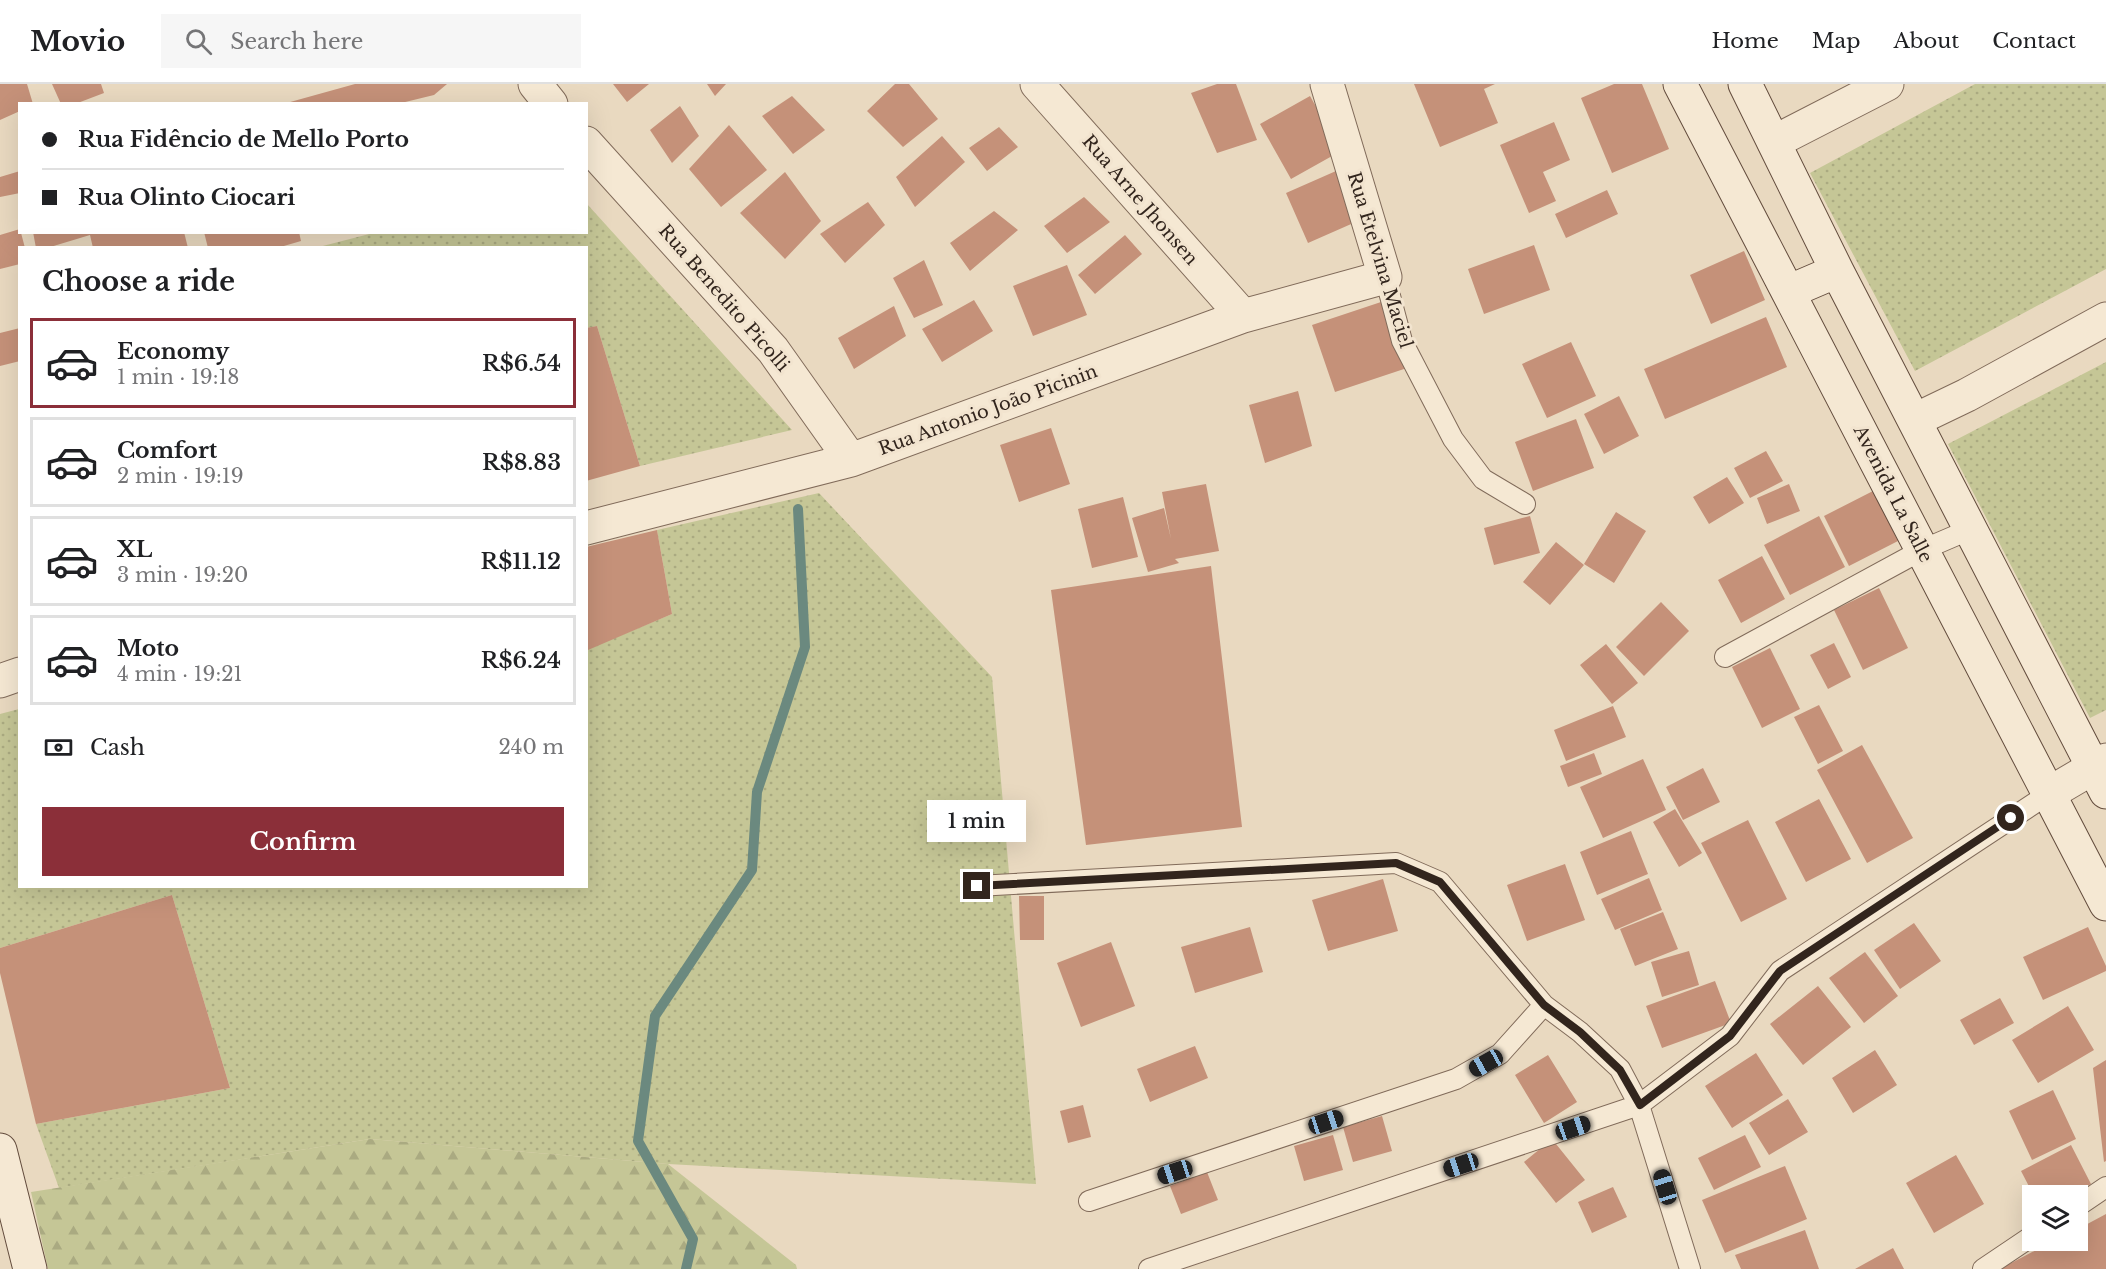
<!DOCTYPE html>
<html lang="en">
<head>
<meta charset="utf-8">
<style>
  body { margin:0; font-family:"Libre Baskerville",serif; background:#f6f6f6; color:#202124; height:100vh; display:flex; flex-direction:column; font-size:22px; white-space:nowrap }
  * { box-sizing:border-box; margin:0 }
  p { font-size:20px; color:#757577 }
  .icon { flex:none; width:33px; height:33px; fill:none; stroke:currentColor; stroke-width:2; stroke-linecap:round; stroke-linejoin:round }
  .map { position:relative; flex:1; overflow:hidden }
  .side { position:absolute; left:18px; top:162px; width:570px; height:642px; display:flex; flex-direction:column; background:#fff; border-radius:0px; box-shadow:0 6px 24px #0002 }
  .side>* { flex:none }
  .top-card { position:absolute; left:18px; top:18px; width:570px; height:132px; border-radius:0px; box-shadow:0 6px 24px #0002; display:grid; align-content:center; height:132px; padding:0 24px; background:#fff }
  .tools { position:absolute; left:2022px; top:1101px; display:grid; gap:12px }
  .tools a { display:grid; place-items:center; width:66px; height:66px; border-radius:0px; background:#fff; box-shadow:0 6px 24px #0002; font-size:30px }
  .end { position:absolute; width:27px; height:27px; margin:-14px; border:8px solid #32251d; background:#fff; box-shadow:0 0 0 3px #fff }
  .from { border-radius:50% }
  .bubble { position:absolute; height:42px; border-radius:0px; background:#fff; box-shadow:0 6px 24px #0002; font-size:20px; font-weight:600; line-height:42px; text-align:center }
  .car { position:absolute; width:18px; height:36px; margin:-18px -9px; border-radius:8px; box-shadow:0 0 4px 2px #0007; background:linear-gradient(#222 24%,#8ab4d8 0 40%,#222 0 76%,#8ab4d8 0 86%,#222 0) }
  .top-card b { display:flex; align-items:center; gap:21px; height:57px; font-size:22px }
  .top-card b+b { border-top:2px solid #e0e0e0 }
  .top-card i { width:15px; height:15px; background:#202124 }
  ul { padding:0; list-style:none }
  li { display:flex; align-items:center; gap:18px; height:90px; margin:0 12px 9px; padding:0 12px; border:3px solid #e0e0e0; border-radius:0px }
  li div { flex:1 }
  li b { display:block; font-size:22px }
  li em { font-style:normal; font-weight:600 }
  li.active { border-color:#8b2f39 }
  li>.icon { width:54px; height:54px; stroke-width:1.5 }
  h2 { padding:0 24px; font-size:27px; line-height:72px }
  .pay { display:flex; align-items:center; gap:15px; height:66px; padding:0 24px; font-size:22px }
  .pay p { margin-inline-start:auto }
  .cta { display:flex; gap:12px; margin-top:auto; padding:12px 24px }
  .cta a { flex:1; height:69px; border-radius:0px; background:#8b2f39; color:#fff; font-size:24px; font-weight:600; line-height:69px; text-align:center }
  header { display:flex; align-items:center; gap:36px; box-sizing:border-box; height:84px; padding:0 30px; background:#fff; border-bottom:2px solid #e0e0e0 }
  header strong { font-size:28px }
  nav { display:flex; gap:33px; margin-inline-start:auto; font-size:21px }
  .search { width:420px; height:54px; background:#f6f6f6; display:flex; align-items:center; gap:15px; box-sizing:border-box; padding:0 21px; border-radius:0px; color:#757577; font-size:22px }
  .map>svg:first-child { display:block }
  .grass { fill:url(#grass-dots) }
  .forest { fill:url(#forest-firs) }
  .lines { fill:none; stroke-linecap:round; stroke-linejoin:round }
  .stream { stroke:#6b897f; stroke-width:10 }
  .building { fill:#c59179 }
  .lane-casing { stroke:#816b5a; stroke-width:22 }
  .street-casing { stroke:#816b5a; stroke-width:35 }
  .secondary-casing { stroke:#634c3d; stroke-width:35 }
  .lane { stroke:#f5e8d3; stroke-width:20 }
  .street { stroke:#f5e8d3; stroke-width:33 }
  .secondary { stroke:#f5e8d3; stroke-width:33 }
  .route { stroke:#32251d; stroke-width:8 }
  .labels { text-anchor:middle; stroke-width:6; stroke-linejoin:round; paint-order:stroke }
  .street-label { font-size:18px; fill:#32251d; stroke:#f2e4cf }
</style>
</head>
<body>
<header>
<strong>Movio</strong>
<div class="search"><svg class="icon" aria-label="search" viewBox="0 0 24 24"><circle cx="10" cy="10" r="6"/><path d="M15 15l6 6"/></svg>Search here</div>
<nav><a>Home</a><a>Map</a><a>About</a><a>Contact</a></nav>
</header>
<div class="map">
<svg width="2106" height="1185" viewBox="0 0 2106 1185">
  <defs>
    <pattern id="grass-dots" width="8" height="8" patternUnits="userSpaceOnUse" patternTransform="scale(1.5)"><rect width="8" height="8" fill="#c5c696"/><path d="M2 2h.1M6 6h.1" fill="none" stroke="#aaaa81" stroke-width="1.8" stroke-linecap="round"/></pattern>
    <pattern id="forest-firs" width="22" height="20" patternUnits="userSpaceOnUse" patternTransform="scale(1.5)"><rect width="22" height="20" fill="#c5c696"/><path d="M5 1l3.5 6h-7zM16 11l3.5 6h-7z" fill="#aaaa81"/></pattern>
  </defs>
  <rect width="100%" height="100%" fill="#e9d9c0"/>
  <path class="grass" d="M1975,0H2106V185L1915,287L1810,89Z
    M587,120L792,346L640,382L597,242L587,244L586,164H315L377,148H586Z
    M2106,278V626L2090,634L1948,360Z
    M819,409L992,593L1036,1100L668,1080L370,1055L59,1104L36,1040L230,1004L172,811L0,864V630L19,625L20,802H586L587,561L588,565L672,530L657,446Z"/>
  <path class="forest" d="M370,1055L668,1080L796,1181L797,1185H48L31,1108Z"/>
  <g class="lines">
    <path class="stream" d="M686,1185L693,1155L638,1057L655,932L752,786L757,708L805,563L798,425"/>
  </g>
  <path class="building" d="M0,0H27L33,20H20V27L0,36Z
    M52,0H101L104,9L75,20H61Z
    M355,0H447L434,11L397,20H283Z
    M613,0H649L627,18Z
    M707,0H726L715,12Z
    M895,0H909L938,35L903,63L867,27Z
    M1217,0H1236L1257,56L1217,69L1191,9Z
    M1414,0H1495L1484,5L1498,39L1440,63Z
    M1614,0H1642L1669,65L1612,89L1581,14Z
    M792,12L825,46L793,70L762,32Z
    M1310,12L1341,67L1291,95L1260,40Z
    M680,22L699,52L672,79L650,46Z
    M1554,38L1570,76L1543,88L1556,117L1529,129L1500,61Z
    M729,41L767,86L721,123L689,85Z
    M999,43L1018,63L987,87L969,64Z
    M942,52L965,78L915,123L896,93Z
    M20,87V109L0,113V93Z
    M1336,87L1358,137L1308,159L1286,109Z
    M785,88L821,137L785,175L740,129Z
    M1607,106L1618,130L1566,154L1555,130Z
    M1084,113L1110,138L1067,169L1044,142Z
    M868,118L885,141L845,179L820,150Z
    M994,127L1018,146L970,187L950,159Z
    M20,145L25,164H20V180L0,185V151Z
    M33,148H184L188,164H93L90,151L47,164H36Z
    M204,148H299L301,157L277,164H208Z
    M1125,151L1142,170L1095,210L1078,191Z
    M1534,161L1550,206L1484,230L1468,185Z
    M1744,167L1765,216L1711,240L1690,191Z
    M924,176L943,221L914,234L893,194Z
    M1067,181L1087,231L1033,252L1013,202Z
    M974,216L993,247L942,278L922,245Z
    M1384,217L1407,284L1335,308L1312,241Z
    M894,222L906,252L854,285L838,254Z
    M1766,233L1787,283L1665,335L1644,285Z
    M597,242L640,382L586,397V244Z
    M20,244V277L0,282V249Z
    M1571,258L1596,312L1547,334L1522,280Z
    M1298,307L1312,362L1265,379L1249,321Z
    M1619,312L1639,352L1604,370L1584,330Z
    M1576,335L1594,384L1533,407L1515,358Z
    M1051,344L1070,400L1019,418L1000,361Z
    M1766,367L1783,397L1750,414L1734,384Z
    M1727,393L1744,419L1709,440L1693,413Z
    M1206,400L1219,467L1175,475L1179,479L1148,488L1132,434L1164,424L1171,455L1162,408Z
    M1789,400L1800,427L1767,440L1757,414Z
    M1873,407L1898,457L1849,482L1824,432Z
    M1123,413L1138,473L1092,484L1078,425Z
    M1616,428L1646,447L1614,499L1584,480Z
    M1530,432L1540,469L1494,481L1484,444Z
    M1819,432L1845,483L1790,511L1764,461Z
    M657,446L672,530L588,566L586,463Z
    M1556,458L1584,481L1550,521L1523,498Z
    M1762,472L1785,515L1741,539L1718,496Z
    M1211,482L1242,743L1086,761L1051,506Z
    M1879,504L1908,564L1863,586L1834,526Z
    M1661,518L1689,547L1644,592L1616,563Z
    M1834,559L1851,593L1828,605L1810,571Z
    M1606,560L1638,599L1612,620L1580,581Z
    M1770,564L1800,625L1762,644L1732,583Z
    M1819,621L1843,667L1818,680L1794,633Z
    M1613,622L1626,653L1566,677L1554,646Z
    M1862,661L1913,754L1867,779L1817,686Z
    M1594,669L1602,690L1568,703L1560,682Z
    M1643,675L1666,726L1603,754L1580,703Z
    M1703,684L1720,718L1683,736L1666,703Z
    M1819,715L1851,775L1806,798L1775,738Z
    M1675,725L1702,769L1679,783L1653,738Z
    M1748,736L1787,815L1741,838L1701,759Z
    M1631,747L1648,790L1597,811L1580,768Z
    M1565,780L1585,836L1527,857L1507,801Z
    M1649,794L1662,826L1615,846L1601,815Z
    M1383,795L1398,847L1328,867L1312,816Z
    M172,811L230,1004L36,1040L0,889V864Z
    M1019,812H1044V856H1020Z
    M1663,828L1678,865L1635,882L1620,845Z
    M1914,839L1941,877L1900,905L1874,866Z
    M1250,843L1263,888L1195,909L1181,863Z
    M2088,843L2106,882V887L2043,916L2023,873Z
    M1111,858L1135,922L1081,943L1057,879Z
    M1689,867L1699,901L1662,913L1651,878Z
    M1865,868L1898,912L1864,939L1829,894Z
    M1715,897L1731,939L1662,964L1646,922Z
    M1818,902L1851,943L1803,981L1770,940Z
    M2000,914L2014,939L1974,961L1960,936Z
    M2068,922L2094,966L2038,999L2012,956Z
    M1195,962L1208,994L1150,1018L1137,985Z
    M1875,966L1897,1001L1853,1029L1832,994Z
    M1756,969L1783,1011L1732,1044L1705,1002Z
    M1548,971L1577,1018L1544,1039L1515,991Z
    M2106,976V1077L2104,1078L2093,984Z
    M2053,1006L2076,1055L2032,1076L2009,1027Z
    M1788,1015L1808,1048L1769,1071L1749,1039Z
    M1083,1021L1091,1053L1068,1059L1060,1027Z
    M1382,1032L1392,1067L1353,1078L1343,1043Z
    M1333,1051L1343,1086L1304,1097L1294,1062Z
    M1745,1051L1761,1083L1714,1106L1698,1074Z
    M1552,1055L1585,1096L1556,1119L1524,1078Z
    M2071,1061L2091,1100L2069,1112H2034L2021,1087Z
    M1956,1071L1984,1120L1934,1149L1906,1099Z
    M1785,1082L1807,1135L1725,1169L1702,1116Z
    M1207,1088L1218,1116L1181,1130L1170,1102Z
    M1613,1103L1627,1133L1592,1149L1578,1118Z
    M2106,1130V1185H2000L2055,1156H2078V1145Z
    M1805,1146L1819,1185H1741L1735,1171Z
    M1893,1164L1904,1185H1855Z"/>
  <g class="lines">
    <g class="lane-casing">
      <path id="lane" d="M1385,193L1402,257L1453,355L1483,395L1525,420
        M1725,573L1922,466L1971,445
        M977,802L1396,779L1440,798L1544,921L1580,948L1620,985L1639,1021L1690,1185
        M1089,1117L1456,995L1500,970L1544,921
        M2078,1122L2106,1103
        M1149,1185L1639,1021L1730,952L1780,887L2050,709
        M1983,1185L2032,1152"/>
    </g>
    <g class="street-casing">
      <path id="street" d="M535,0L551,20
        M1037,0L1243,232
        M1774,58L1887,0
        M586,59L773,266L851,376
        M1915,336L1967,311L2106,235
        M586,444L851,376L1243,232L1385,193L1327,0
        M0,597L20,590
        M2050,709L2106,676"/>
    </g>
    <g class="secondary-casing">
      <path id="secondary" d="M1680,0L2106,820
        M1745,0L1837,187L2106,708
        M1788,208L1837,187
        M0,1066L30,1185"/>
    </g>
    <use href="#lane" class="lane"/>
    <use href="#street" class="street"/>
    <use href="#secondary" class="secondary"/>
  </g>
  <g class="lines">
    <path class="route" d="M977,802L1396,779L1440,798L1544,921L1580,948L1620,986L1640,1021L1730,952L1780,887L2011,734"/>
  </g>
  <g class="labels">
    <g class="street-label">
      <text transform="translate(1140 116) rotate(49)" y="6">Rua Arne Jhonsen</text>
      <text transform="translate(1380 176) rotate(73)" y="6">Rua Etelvina Maciel</text>
      <text transform="translate(724 214) rotate(49)" y="6">Rua Benedito Picolli</text>
      <text transform="translate(988 326) rotate(-20)" y="6">Rua Antonio João Picinin</text>
      <text transform="translate(1893 410) rotate(63)" y="6">Avenida La Salle</text>
    </g>
  </g>
</svg>
<div class="tools">
<a><svg class="icon" aria-label="layers" viewBox="0 0 24 24"><path d="M12 4l9 5-9 5-9-5zM3 14l9 5 9-5"/></svg></a>
</div>
<i class="end from" style="left:2011px;top:734px"></i>
<i class="end" style="left:977px;top:802px"></i>
<div class="bubble" style="left:927px;top:716px;width:99px">1 min</div>
<i class="car" style="left:1486px;top:979px;rotate:241deg"></i>
<i class="car" style="left:1326px;top:1038px;rotate:72deg"></i>
<i class="car" style="left:1573px;top:1044px;rotate:71deg"></i>
<i class="car" style="left:1461px;top:1081px;rotate:252deg"></i>
<i class="car" style="left:1175px;top:1088px;rotate:252deg"></i>
<i class="car" style="left:1665px;top:1103px;rotate:343deg"></i>
<div class="top-card">
<b><i class="from"></i>Rua Fidêncio de Mello Porto</b>
<b><i></i>Rua Olinto Ciocari</b>
</div>
<section class="side">
<h2>Choose a ride</h2>
<ul>
<li class="active"><svg class="icon" aria-label="car" viewBox="0 0 24 24"><path d="M5 17H2v-5l4-1 3-4h7l3 4 3 1v5h-3M9 17h6M6 11h13"/><circle cx="7" cy="17" r="2"/><circle cx="17" cy="17" r="2"/></svg><div><b>Economy</b><p>1 min · 19:18</p></div><em>R$6.54</em></li>
<li><svg class="icon" aria-label="car" viewBox="0 0 24 24"><path d="M5 17H2v-5l4-1 3-4h7l3 4 3 1v5h-3M9 17h6M6 11h13"/><circle cx="7" cy="17" r="2"/><circle cx="17" cy="17" r="2"/></svg><div><b>Comfort</b><p>2 min · 19:19</p></div><em>R$8.83</em></li>
<li><svg class="icon" aria-label="car" viewBox="0 0 24 24"><path d="M5 17H2v-5l4-1 3-4h7l3 4 3 1v5h-3M9 17h6M6 11h13"/><circle cx="7" cy="17" r="2"/><circle cx="17" cy="17" r="2"/></svg><div><b>XL</b><p>3 min · 19:20</p></div><em>R$11.12</em></li>
<li><svg class="icon" aria-label="car" viewBox="0 0 24 24"><path d="M5 17H2v-5l4-1 3-4h7l3 4 3 1v5h-3M9 17h6M6 11h13"/><circle cx="7" cy="17" r="2"/><circle cx="17" cy="17" r="2"/></svg><div><b>Moto</b><p>4 min · 19:21</p></div><em>R$6.24</em></li>
</ul>
<div class="pay"><svg class="icon" aria-label="cash" viewBox="0 0 24 24"><path d="M3 7h18v10H3z"/><circle cx="12" cy="12" r="2"/></svg>Cash<p>240 m</p></div>
<div class="cta"><a>Confirm</a></div>
</section>
</div>
</body>
</html>
